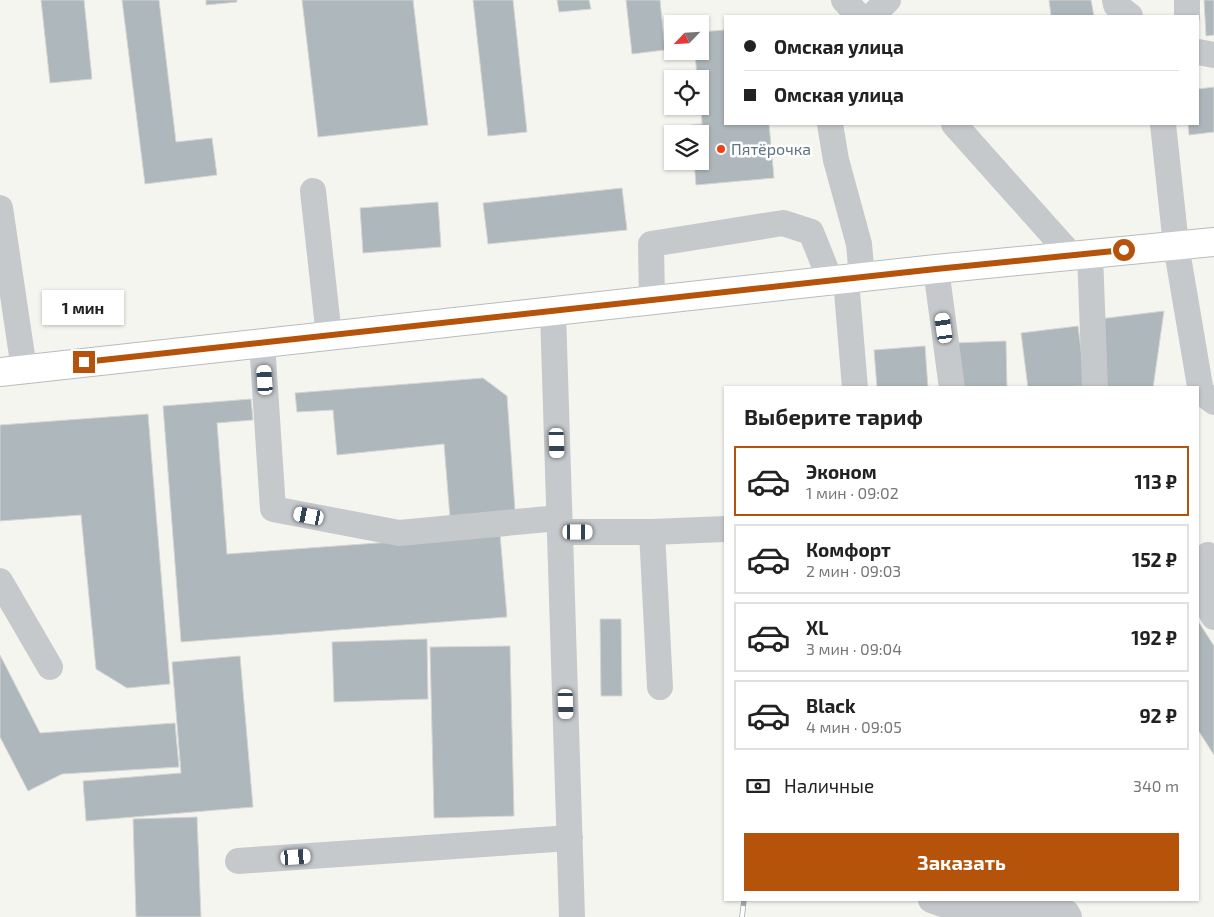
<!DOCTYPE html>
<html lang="ru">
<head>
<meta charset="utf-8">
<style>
  body { margin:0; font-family:"Exo 2",sans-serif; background:#f2f2f2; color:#222; height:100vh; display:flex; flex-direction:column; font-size:19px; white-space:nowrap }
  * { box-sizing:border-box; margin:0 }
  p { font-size:16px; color:#767676 }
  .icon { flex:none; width:28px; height:28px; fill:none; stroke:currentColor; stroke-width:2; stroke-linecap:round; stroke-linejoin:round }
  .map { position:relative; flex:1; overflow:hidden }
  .details { position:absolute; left:724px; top:386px; width:475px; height:515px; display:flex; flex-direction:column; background:#fff; border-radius:0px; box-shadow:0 1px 4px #0004 }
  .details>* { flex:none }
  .banner { position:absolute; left:724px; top:15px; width:475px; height:110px; border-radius:0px; box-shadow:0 1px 4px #0004; display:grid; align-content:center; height:110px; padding:0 20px; background:#fff }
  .needle { width:32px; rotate:245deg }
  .tools { position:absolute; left:664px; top:15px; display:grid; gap:10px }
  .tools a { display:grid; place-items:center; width:45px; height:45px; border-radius:0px; background:#fff; box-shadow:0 1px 4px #0004; font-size:25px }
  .end { position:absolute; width:22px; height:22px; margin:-11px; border:6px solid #b45309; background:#fff; box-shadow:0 0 0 2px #fff }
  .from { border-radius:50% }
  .bubble { position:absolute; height:35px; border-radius:0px; background:#fff; box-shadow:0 1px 4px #0004; font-size:16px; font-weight:700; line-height:35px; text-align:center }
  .car { position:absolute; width:15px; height:30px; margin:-15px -8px; border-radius:6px; box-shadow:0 0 4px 1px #0007; background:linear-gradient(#fff 24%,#345 0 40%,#fff 0 76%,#345 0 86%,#fff 0) }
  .banner b { display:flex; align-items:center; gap:18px; height:48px; font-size:19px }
  .banner b+b { border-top:1px solid #e0e0e0 }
  .banner i { width:12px; height:12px; background:#222 }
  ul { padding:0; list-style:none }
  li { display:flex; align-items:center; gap:15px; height:70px; margin:0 10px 8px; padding:0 10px; border:2px solid #e0e0e0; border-radius:0px }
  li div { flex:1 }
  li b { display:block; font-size:19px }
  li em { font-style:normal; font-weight:700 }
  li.selected { border-color:#b45309 }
  li>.icon { width:45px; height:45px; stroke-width:1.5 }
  h2 { padding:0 20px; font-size:22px; line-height:60px }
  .pay { display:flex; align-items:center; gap:12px; height:55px; padding:0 20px; font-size:19px }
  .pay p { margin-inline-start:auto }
  .primary-button { display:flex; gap:10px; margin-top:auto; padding:10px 20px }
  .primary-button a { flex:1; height:58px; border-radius:0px; background:#b45309; color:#fff; font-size:20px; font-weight:700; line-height:58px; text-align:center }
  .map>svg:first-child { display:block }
  .building { fill:#aeb7bb; stroke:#d6d6d3 }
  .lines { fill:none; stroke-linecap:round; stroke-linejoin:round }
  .major-casing { stroke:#b8bcbf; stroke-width:30 }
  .minor { stroke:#c6c9cc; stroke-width:26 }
  .major { stroke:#fff; stroke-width:28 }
  .rail-casing { stroke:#a3aaaf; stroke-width:5.5 }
  .rail { stroke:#fff; stroke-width:4; stroke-dasharray:11; stroke-linecap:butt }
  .route { stroke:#b45309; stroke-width:6 }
  .poi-dot { fill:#f43f10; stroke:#fff; stroke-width:2 }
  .labels { text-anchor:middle; stroke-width:5; stroke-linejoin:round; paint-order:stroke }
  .poi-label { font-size:16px; fill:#607584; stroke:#fff; text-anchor:start }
</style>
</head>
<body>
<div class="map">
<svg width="1214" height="917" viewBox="0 0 1214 917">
  <rect width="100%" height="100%" fill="#f5f5f0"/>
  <path class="building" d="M41,0H84L92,79L50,83Z
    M122,0H159L176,142L212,138L217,175L145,184Z
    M206,0H237V2L206,5Z
    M302,0H413L428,125L318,137Z
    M473,0H513L527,132L488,136Z
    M557,0H589L591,9L559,12Z
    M626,0H660L665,50L632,54Z
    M1049,0H1091L1094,16H1051Z
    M1204,0H1214V35L1206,36Z
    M725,30V124H769L774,178L696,185L694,161H700V134H691V125L702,124L700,79H697L695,51H700V32Z
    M1214,87V132L1189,135L1188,124H1198V89Z
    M622,188L627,230L488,244L483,203Z
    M438,202L441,247L363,253L360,208Z
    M1164,311L1153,388H1106L1099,319Z
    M1078,326L1086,386L1028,388L1021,333Z
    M1006,341L1007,388H954L953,343Z
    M925,346L928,388H877L874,350Z
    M483,378L507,396L515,510L450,518L444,444L337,455L333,410L297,412L295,393Z
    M251,399L253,420L217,423L227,554L500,534L507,617L181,642L163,406Z
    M148,414L170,684L127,688L96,669L81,515L0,521V425Z
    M600,619H621L622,696H601Z
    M1198,621L1214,646V755L1198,730Z
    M427,639L428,699L334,702L332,642Z
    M510,646L514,816L434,818L430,647Z
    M0,655L40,733L175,723L179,767L62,774L28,791L0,737Z
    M240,656L253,807L86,821L83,781L181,773L172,662Z
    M197,817L201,917H136L133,819Z"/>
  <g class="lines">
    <g class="major-casing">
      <path id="major" d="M0,372L936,269L1214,242"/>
    </g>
    <path class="minor" d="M844,0L859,16
      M1115,0L1116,5L1130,16
      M1187,0V16
      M872,16L888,0
      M1198,52L1214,55
      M830,124L836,160L859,244L862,278
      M954,124L1071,255
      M1163,124L1176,245L1201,392L1214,402
      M313,191L329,336
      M0,208L24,369
      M1090,254L1095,388
      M936,269L952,388
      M846,280L855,388
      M652,301L651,244L783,223L811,232L831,282
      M553,312L572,917
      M262,343L273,509L399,533L559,518
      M560,532H652L660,687
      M652,532L725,529
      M1208,555L1211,612L1214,617
      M0,581L50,667
      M238,861L570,838
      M931,900L965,912L1067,913L1069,917"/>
    <use href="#major" class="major"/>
    <g class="rail-casing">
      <path id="rail" d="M742,917L744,900"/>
    </g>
    <use href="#rail" class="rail"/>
  </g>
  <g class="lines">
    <path class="route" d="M84,362L936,269L1124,250"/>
  </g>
  <circle class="poi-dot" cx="721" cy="149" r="5"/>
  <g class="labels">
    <g class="poi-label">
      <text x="731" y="155">Пятёрочка</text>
    </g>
  </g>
</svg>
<div class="tools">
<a><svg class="needle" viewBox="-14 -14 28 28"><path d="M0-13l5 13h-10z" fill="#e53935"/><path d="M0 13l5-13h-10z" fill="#767676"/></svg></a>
<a><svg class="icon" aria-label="locate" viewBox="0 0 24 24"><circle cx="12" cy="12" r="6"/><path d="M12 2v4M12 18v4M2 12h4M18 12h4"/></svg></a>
<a><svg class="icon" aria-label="layers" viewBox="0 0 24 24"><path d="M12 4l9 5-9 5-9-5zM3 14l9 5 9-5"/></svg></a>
</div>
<i class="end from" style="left:1124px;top:250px"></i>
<i class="end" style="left:84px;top:362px"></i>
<div class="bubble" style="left:42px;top:290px;width:82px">1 мин</div>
<i class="car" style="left:944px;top:328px;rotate:352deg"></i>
<i class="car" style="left:265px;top:380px;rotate:356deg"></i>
<i class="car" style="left:557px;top:443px;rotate:178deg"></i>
<i class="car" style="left:309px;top:516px;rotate:281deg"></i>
<i class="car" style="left:578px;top:532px;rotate:90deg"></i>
<i class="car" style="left:566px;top:704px;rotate:178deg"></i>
<i class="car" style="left:296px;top:857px;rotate:86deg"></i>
<div class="banner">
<b><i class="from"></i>Омская улица</b>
<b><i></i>Омская улица</b>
</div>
<section class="details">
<h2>Выберите тариф</h2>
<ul>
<li class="selected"><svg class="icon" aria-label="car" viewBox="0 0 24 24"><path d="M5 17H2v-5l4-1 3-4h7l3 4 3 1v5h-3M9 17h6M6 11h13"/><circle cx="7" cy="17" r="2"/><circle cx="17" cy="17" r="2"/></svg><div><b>Эконом</b><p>1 мин · 09:02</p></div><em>113 ₽</em></li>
<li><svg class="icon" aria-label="car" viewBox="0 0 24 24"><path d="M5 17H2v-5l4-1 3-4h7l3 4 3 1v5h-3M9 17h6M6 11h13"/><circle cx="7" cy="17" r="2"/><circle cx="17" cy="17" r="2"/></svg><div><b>Комфорт</b><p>2 мин · 09:03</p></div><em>152 ₽</em></li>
<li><svg class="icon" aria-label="car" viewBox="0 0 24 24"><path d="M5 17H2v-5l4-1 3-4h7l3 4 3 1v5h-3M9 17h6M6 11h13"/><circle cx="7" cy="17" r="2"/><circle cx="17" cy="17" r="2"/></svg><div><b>XL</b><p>3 мин · 09:04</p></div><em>192 ₽</em></li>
<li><svg class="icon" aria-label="car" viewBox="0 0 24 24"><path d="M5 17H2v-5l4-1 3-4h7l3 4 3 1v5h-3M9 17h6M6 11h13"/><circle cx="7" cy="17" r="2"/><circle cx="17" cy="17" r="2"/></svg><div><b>Black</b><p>4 мин · 09:05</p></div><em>92 ₽</em></li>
</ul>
<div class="pay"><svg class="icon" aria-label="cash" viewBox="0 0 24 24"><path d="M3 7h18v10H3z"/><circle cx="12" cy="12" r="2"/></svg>Наличные<p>340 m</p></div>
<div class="primary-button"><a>Заказать</a></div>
</section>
</div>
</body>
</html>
